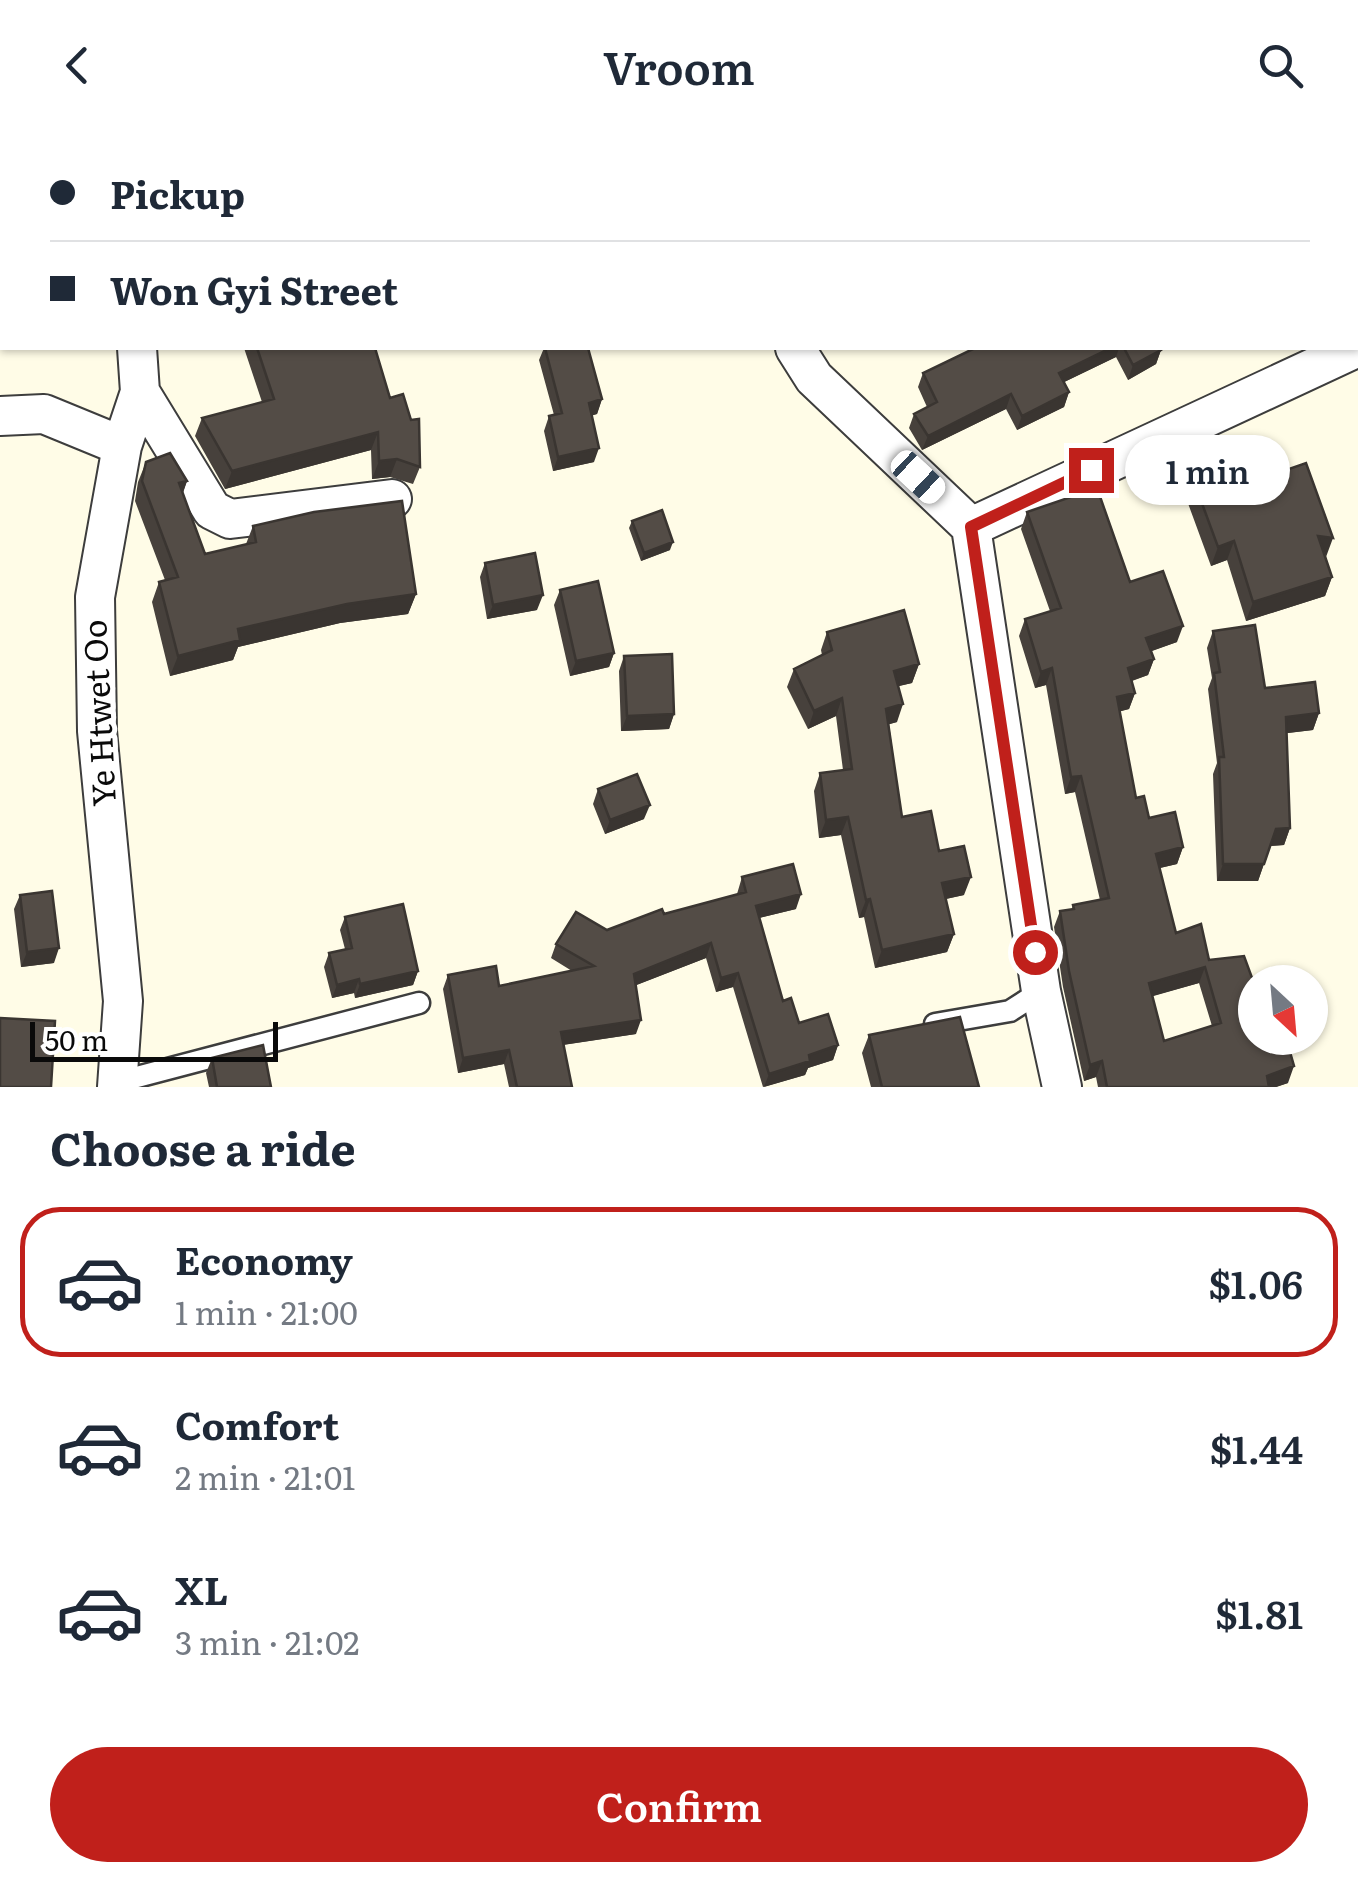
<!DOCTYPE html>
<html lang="en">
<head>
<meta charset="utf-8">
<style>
  body { margin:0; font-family:Literata,serif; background:#f2f2f3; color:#1f2937; height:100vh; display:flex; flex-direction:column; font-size:38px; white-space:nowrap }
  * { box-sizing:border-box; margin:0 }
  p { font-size:32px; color:#747a83 }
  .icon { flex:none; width:55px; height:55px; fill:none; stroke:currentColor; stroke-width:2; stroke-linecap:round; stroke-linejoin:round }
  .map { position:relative; height:957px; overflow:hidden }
  .sheet { display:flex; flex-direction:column; background:#fff; flex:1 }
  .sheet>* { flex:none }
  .hud { position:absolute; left:0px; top:0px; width:1360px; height:220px; box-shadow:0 2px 8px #0004; display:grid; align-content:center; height:220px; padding:0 50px; background:#fff }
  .needle { width:65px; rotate:154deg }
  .controls { position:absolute; left:1238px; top:835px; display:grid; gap:20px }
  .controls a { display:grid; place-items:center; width:90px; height:90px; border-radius:50%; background:#fff; box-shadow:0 2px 8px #0004; font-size:50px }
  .scale { position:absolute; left:30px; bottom:25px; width:248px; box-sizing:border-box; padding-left:10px; border:5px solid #0a0a0a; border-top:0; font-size:28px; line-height:35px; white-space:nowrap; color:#0a0a0a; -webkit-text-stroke:8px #fff; paint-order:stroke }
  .end { position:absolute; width:45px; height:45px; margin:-22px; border:12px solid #c0201b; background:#fff; box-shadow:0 0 0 5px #fff }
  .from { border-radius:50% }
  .bubble { position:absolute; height:70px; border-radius:35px; background:#fff; box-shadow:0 2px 8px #0004; font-size:32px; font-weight:600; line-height:70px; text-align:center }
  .car { position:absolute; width:30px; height:60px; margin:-30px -15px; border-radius:12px; box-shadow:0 0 8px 2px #0007; background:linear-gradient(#fff 24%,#345 0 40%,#fff 0 76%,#345 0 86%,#fff 0) }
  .hud b { display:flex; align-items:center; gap:35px; height:95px; font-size:38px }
  .hud b+b { border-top:2px solid #e0e1e3 }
  .hud i { width:25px; height:25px; background:#1f2937 }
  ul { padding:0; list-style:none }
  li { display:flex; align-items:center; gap:30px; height:150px; margin:0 20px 15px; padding:0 30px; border:5px solid transparent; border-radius:40px }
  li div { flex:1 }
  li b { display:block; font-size:38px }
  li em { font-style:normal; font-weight:600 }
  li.active { border-color:#c0201b }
  li>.icon { width:90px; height:90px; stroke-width:1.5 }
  h2 { padding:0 50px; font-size:45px; line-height:120px }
  .cta { display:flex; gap:20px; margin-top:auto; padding:20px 50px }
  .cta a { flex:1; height:115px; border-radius:60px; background:#c0201b; color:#fff; font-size:40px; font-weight:600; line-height:115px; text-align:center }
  header { display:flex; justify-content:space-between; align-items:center; height:130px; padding:0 50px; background:#fff; font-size:45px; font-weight:600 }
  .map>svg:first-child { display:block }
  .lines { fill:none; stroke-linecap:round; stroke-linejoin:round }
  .service-casing { stroke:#3d3d3d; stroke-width:25 }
  .minor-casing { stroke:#3d3d3d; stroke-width:42 }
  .service { stroke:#fff; stroke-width:20 }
  .minor { stroke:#fff; stroke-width:38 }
  .wall { fill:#47413c; fill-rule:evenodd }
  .shaded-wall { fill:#3a3531 }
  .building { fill:#534c46; stroke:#3a3531; stroke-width:2.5; fill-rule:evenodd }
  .route { stroke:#c0201b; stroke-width:12 }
  .labels { text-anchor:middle; stroke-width:10; stroke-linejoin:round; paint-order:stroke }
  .street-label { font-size:32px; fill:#0a0a0a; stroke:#fff }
</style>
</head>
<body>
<header><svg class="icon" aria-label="back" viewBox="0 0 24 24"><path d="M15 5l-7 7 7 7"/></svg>Vroom<svg class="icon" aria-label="search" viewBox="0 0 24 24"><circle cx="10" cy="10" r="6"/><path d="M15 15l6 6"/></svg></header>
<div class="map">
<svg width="1358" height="957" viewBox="0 0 1358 957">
  <rect width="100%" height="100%" fill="#fffce7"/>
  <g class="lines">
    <g class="service-casing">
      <path id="service" d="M935,894L1010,881L1041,861
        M118,952L419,873"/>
    </g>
    <g class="minor-casing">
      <path id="minor" d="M109,0L110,2
        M411,0L420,2
        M1298,0L1299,2
        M508,2L512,0
        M782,2L783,0
        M1358,125V126
        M795,218L814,248L971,397L1041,861L1062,957
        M140,262L212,380L230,389L392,369
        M0,286L44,284L122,316
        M971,397L1356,218
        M117,957L123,871L97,601L95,467L122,316L140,262L137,218"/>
    </g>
    <use href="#service" class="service"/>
    <use href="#minor" class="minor"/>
  </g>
  <path class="wall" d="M1112,0H1155L1150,2H1113Z
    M1190,0H1270L1269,2H1191Z
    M244,218H375L390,268L420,337L413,354L390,347L372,349L371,320L225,359L195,306L202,288L262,272Z
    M544,218H588L602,269L597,284L592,285L594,332L553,341L544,301L549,286L554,285L539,230Z
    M975,218H1160L1161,220L1156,234L1128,250L1116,227L1064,252L1069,262L1064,277L1017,300L1006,279L922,320L909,298L914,284L927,277L918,257L923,243Z
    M146,332L187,351L183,363L205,424L246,414L253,396L416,464L408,484L340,493L238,517L233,530L170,546L152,472L159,452L165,450L135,371L138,352Z
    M1189,338L1272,345L1326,427L1332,447L1325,466L1246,491L1227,430L1211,436L1182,357Z
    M1027,382L1130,452L1177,512L1151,521L1154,529L1148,545L1132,551L1135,563L1129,579L1120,581L1136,668L1149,688L1183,717L1177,734L1160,738L1176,803L1209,830L1255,856L1287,911L1288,953L1276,957H1098L1096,947L1084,951L1063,857L1054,797L1060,781L1072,779L1073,775L1100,770L1075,662L1065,664L1046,555L1035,558L1019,506L1025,489L1050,481L1021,399ZM1199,853L1212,896L1164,911L1152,866Z
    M632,391L670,420L641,431L629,398Z
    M485,433L537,480L487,489L480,447Z
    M560,460L614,523L609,537L570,546L554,475Z
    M1213,501L1265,558L1319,583L1313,600L1287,603L1290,698L1284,715L1270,716L1258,751H1217L1213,644L1217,633L1208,559L1212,548L1207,518Z
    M827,502L919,534L912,553L898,556L897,592L889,594L902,687L939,721L964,765L946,769L954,804L947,822L875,838L864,787L859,788L841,705L819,708L814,661L820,643L843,640L836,586L808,599L787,557L794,539L822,525L821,520Z
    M624,526L674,584L669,599L621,601L619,541Z
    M598,659L644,689L605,704L593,674Z
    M742,747L796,779L759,788L783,871L799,893L838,915L833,930L808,938L805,945L763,957L733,857L716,862L706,828L636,855V904L563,915L572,957H509L504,934L458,943L443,859L448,845L499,856L572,841L551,828L556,814L737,764Z
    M20,765L54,833L21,837L14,779Z
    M345,787L418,841L413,855L355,868L354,863L332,868L324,837L329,823L345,819L340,800Z
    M869,905L979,957H871L862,923Z
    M212,928L271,957H209L206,943Z"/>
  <path class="shaded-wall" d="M1127,0H1155L1150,2H1126Z
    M2,164V180L0,181V165Z
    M1111,218H1119L1116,227L1054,257L1059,243Z
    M1161,220L1156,234L1128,250L1133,235Z
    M1069,262L1064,277L1017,300L1022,286Z
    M1011,264L1006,279L922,320L928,306Z
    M602,269L597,284L584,288L589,273Z
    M378,302L371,320L225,359L232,341Z
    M599,318L594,332L553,341L558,327Z
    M397,329L390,347L372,349L379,331Z
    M187,351L180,370L179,353Z
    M1318,406L1333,408L1326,427Z
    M1234,411L1227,430L1211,436L1218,417Z
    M673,412L670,420L641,431L644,423Z
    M1332,447L1325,466L1246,491L1253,472Z
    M416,464L408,484L340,493L238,517L233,530L170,546L178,526L238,499L347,474Z
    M543,465L537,480L487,489L493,475Z
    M1183,496L1177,512L1141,525L1146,508Z
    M614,523L609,537L570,546L576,531Z
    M1154,529L1148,545L1122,554L1128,538Z
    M919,534L912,553L887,559L894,541Z
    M1052,538L1046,555L1035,558L1041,542Z
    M1135,563L1129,579L1111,584L1117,567Z
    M842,568L836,586L808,599L814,581Z
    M903,574L897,592L880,597L886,579Z
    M1319,583L1313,600L1280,604L1286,587Z
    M674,584L669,599L621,601L627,586Z
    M1081,646L1075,662L1065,664L1071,647Z
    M650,675L644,689L605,704L610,690Z
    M848,687L841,705L819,708L826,690Z
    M1290,698L1284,715L1270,716L1276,699Z
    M1183,717L1177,734L1151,740L1156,724Z
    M1223,734H1264L1258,751H1217Z
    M971,747L964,765L936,771L942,753Z
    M801,764L796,779L751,790L756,776Z
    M870,769L864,787L859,788L866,770Z
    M954,804L947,822L875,838L882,820Z
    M711,813L706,828L629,858L634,844Z
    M59,818L54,833L21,837L27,822Z
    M1205,837L1199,853L1143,869L1149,853Z
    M418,841L413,855L355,868L360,854Z
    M738,843L733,857L716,862L721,848Z
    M359,849L354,863L332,868L337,855Z
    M641,890L636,904L555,916L561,902Z
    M838,915L833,930L808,938L805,945L764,957L769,944L809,925Z
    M509,920L504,934L458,943L463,928Z
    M1102,931L1096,947L1084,951L1090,935Z
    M1294,936L1288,953L1276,957H1263L1267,946Z"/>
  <path class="building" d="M974,0H998L999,2H968Z
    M1204,0H1268L1263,2H1206Z
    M2,29V164L0,165V30Z
    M257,218H375L390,268L403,264L411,290L419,289L420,337L397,329L379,331L378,302L232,341L202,288L274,269Z
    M545,218H588L602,269L589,273L599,318L558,327L549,286L562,283Z
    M975,218H1111L1059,243L1069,262L1022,286L1011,264L928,306L914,284L937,272L923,243Z
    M1124,218H1160L1161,220L1133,235Z
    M1260,312L1272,345L1306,333L1333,408L1318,406L1332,447L1253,472L1234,411L1218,417L1189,338Z
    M170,323L187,351L179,353L205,424L256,412L253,396L314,382L402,371L416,464L347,474L238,499L240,510L178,526L159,452L178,447L142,351L146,332Z
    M1097,358L1130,452L1163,441L1183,496L1146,508L1154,529L1128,538L1135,563L1117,567L1136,668L1144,666L1149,688L1175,682L1183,717L1156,724L1176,803L1201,794L1209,830L1244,826L1255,856V908H1286L1294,936L1267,946L1269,957H1107L1102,931L1090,935L1069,841L1060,781L1074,779L1073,775L1109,768L1081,646L1071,647L1052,538L1041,542L1025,489L1061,478L1027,382ZM1205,837L1221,893L1164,911L1149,853Z
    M662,380L673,412L644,423L632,391Z
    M535,423L543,465L493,475L485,433Z
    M598,451L614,523L576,531L560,460Z
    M904,480L919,534L894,541L903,574L886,579L902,687L931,681L939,721L964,716L971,747L942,753L954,804L882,820L870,769L866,770L848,687L826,690L820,643L852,639L842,568L814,581L794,539L832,520L827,502Z
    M1255,495L1265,558L1315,552L1319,583L1286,587L1290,698L1276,699L1264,734H1223L1219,627H1224L1214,543L1220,542L1213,501Z
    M672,524L674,584L627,586L624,526Z
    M637,644L650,675L610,690L598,659Z
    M793,734L801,764L756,776L783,871L791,868L799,893L828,884L838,915L809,925L810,931L769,944L738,843L721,848L711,813L634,844L641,890L561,902L572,957H517L509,920L463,928L448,845L496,836L499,856L594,836L556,814L576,782L607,800L662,779L664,784L746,762L742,747Z
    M52,761L59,818L27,822L20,765Z
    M403,774L418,841L360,854L359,849L337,855L329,823L352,818L345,787Z
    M960,887L979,957H882L869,905Z
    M0,888L55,891L51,957H0Z
    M263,915L271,957H217L212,928Z"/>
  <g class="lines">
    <path class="route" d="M1035,822L971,397L1091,340"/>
  </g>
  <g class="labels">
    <g class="street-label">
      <text transform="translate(100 583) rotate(-93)" y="11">Ye Htwet Oo</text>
    </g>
  </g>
</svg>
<div class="controls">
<a><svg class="needle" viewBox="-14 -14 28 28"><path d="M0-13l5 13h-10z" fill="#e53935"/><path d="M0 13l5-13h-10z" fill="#747a83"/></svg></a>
</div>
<div class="scale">50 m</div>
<i class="end from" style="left:1035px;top:822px"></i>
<i class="end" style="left:1091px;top:340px"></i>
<div class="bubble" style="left:1125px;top:305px;width:165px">1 min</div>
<i class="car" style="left:918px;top:347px;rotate:133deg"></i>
<div class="hud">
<b><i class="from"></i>Pickup</b>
<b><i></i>Won Gyi Street</b>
</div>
</div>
<section class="sheet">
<h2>Choose a ride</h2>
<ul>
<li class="active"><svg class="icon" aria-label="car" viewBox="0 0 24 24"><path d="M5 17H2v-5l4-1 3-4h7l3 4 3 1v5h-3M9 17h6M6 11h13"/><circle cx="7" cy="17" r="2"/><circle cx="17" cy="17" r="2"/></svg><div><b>Economy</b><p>1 min · 21:00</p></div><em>$1.06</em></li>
<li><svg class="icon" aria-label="car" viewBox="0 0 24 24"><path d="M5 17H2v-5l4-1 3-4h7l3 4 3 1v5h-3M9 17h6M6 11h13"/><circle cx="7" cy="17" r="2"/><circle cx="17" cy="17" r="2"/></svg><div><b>Comfort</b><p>2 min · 21:01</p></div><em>$1.44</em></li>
<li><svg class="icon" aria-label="car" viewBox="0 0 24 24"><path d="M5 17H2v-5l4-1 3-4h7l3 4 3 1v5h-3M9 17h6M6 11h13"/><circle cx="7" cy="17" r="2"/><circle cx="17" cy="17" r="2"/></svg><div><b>XL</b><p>3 min · 21:02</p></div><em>$1.81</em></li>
</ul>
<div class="cta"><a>Confirm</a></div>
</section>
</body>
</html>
